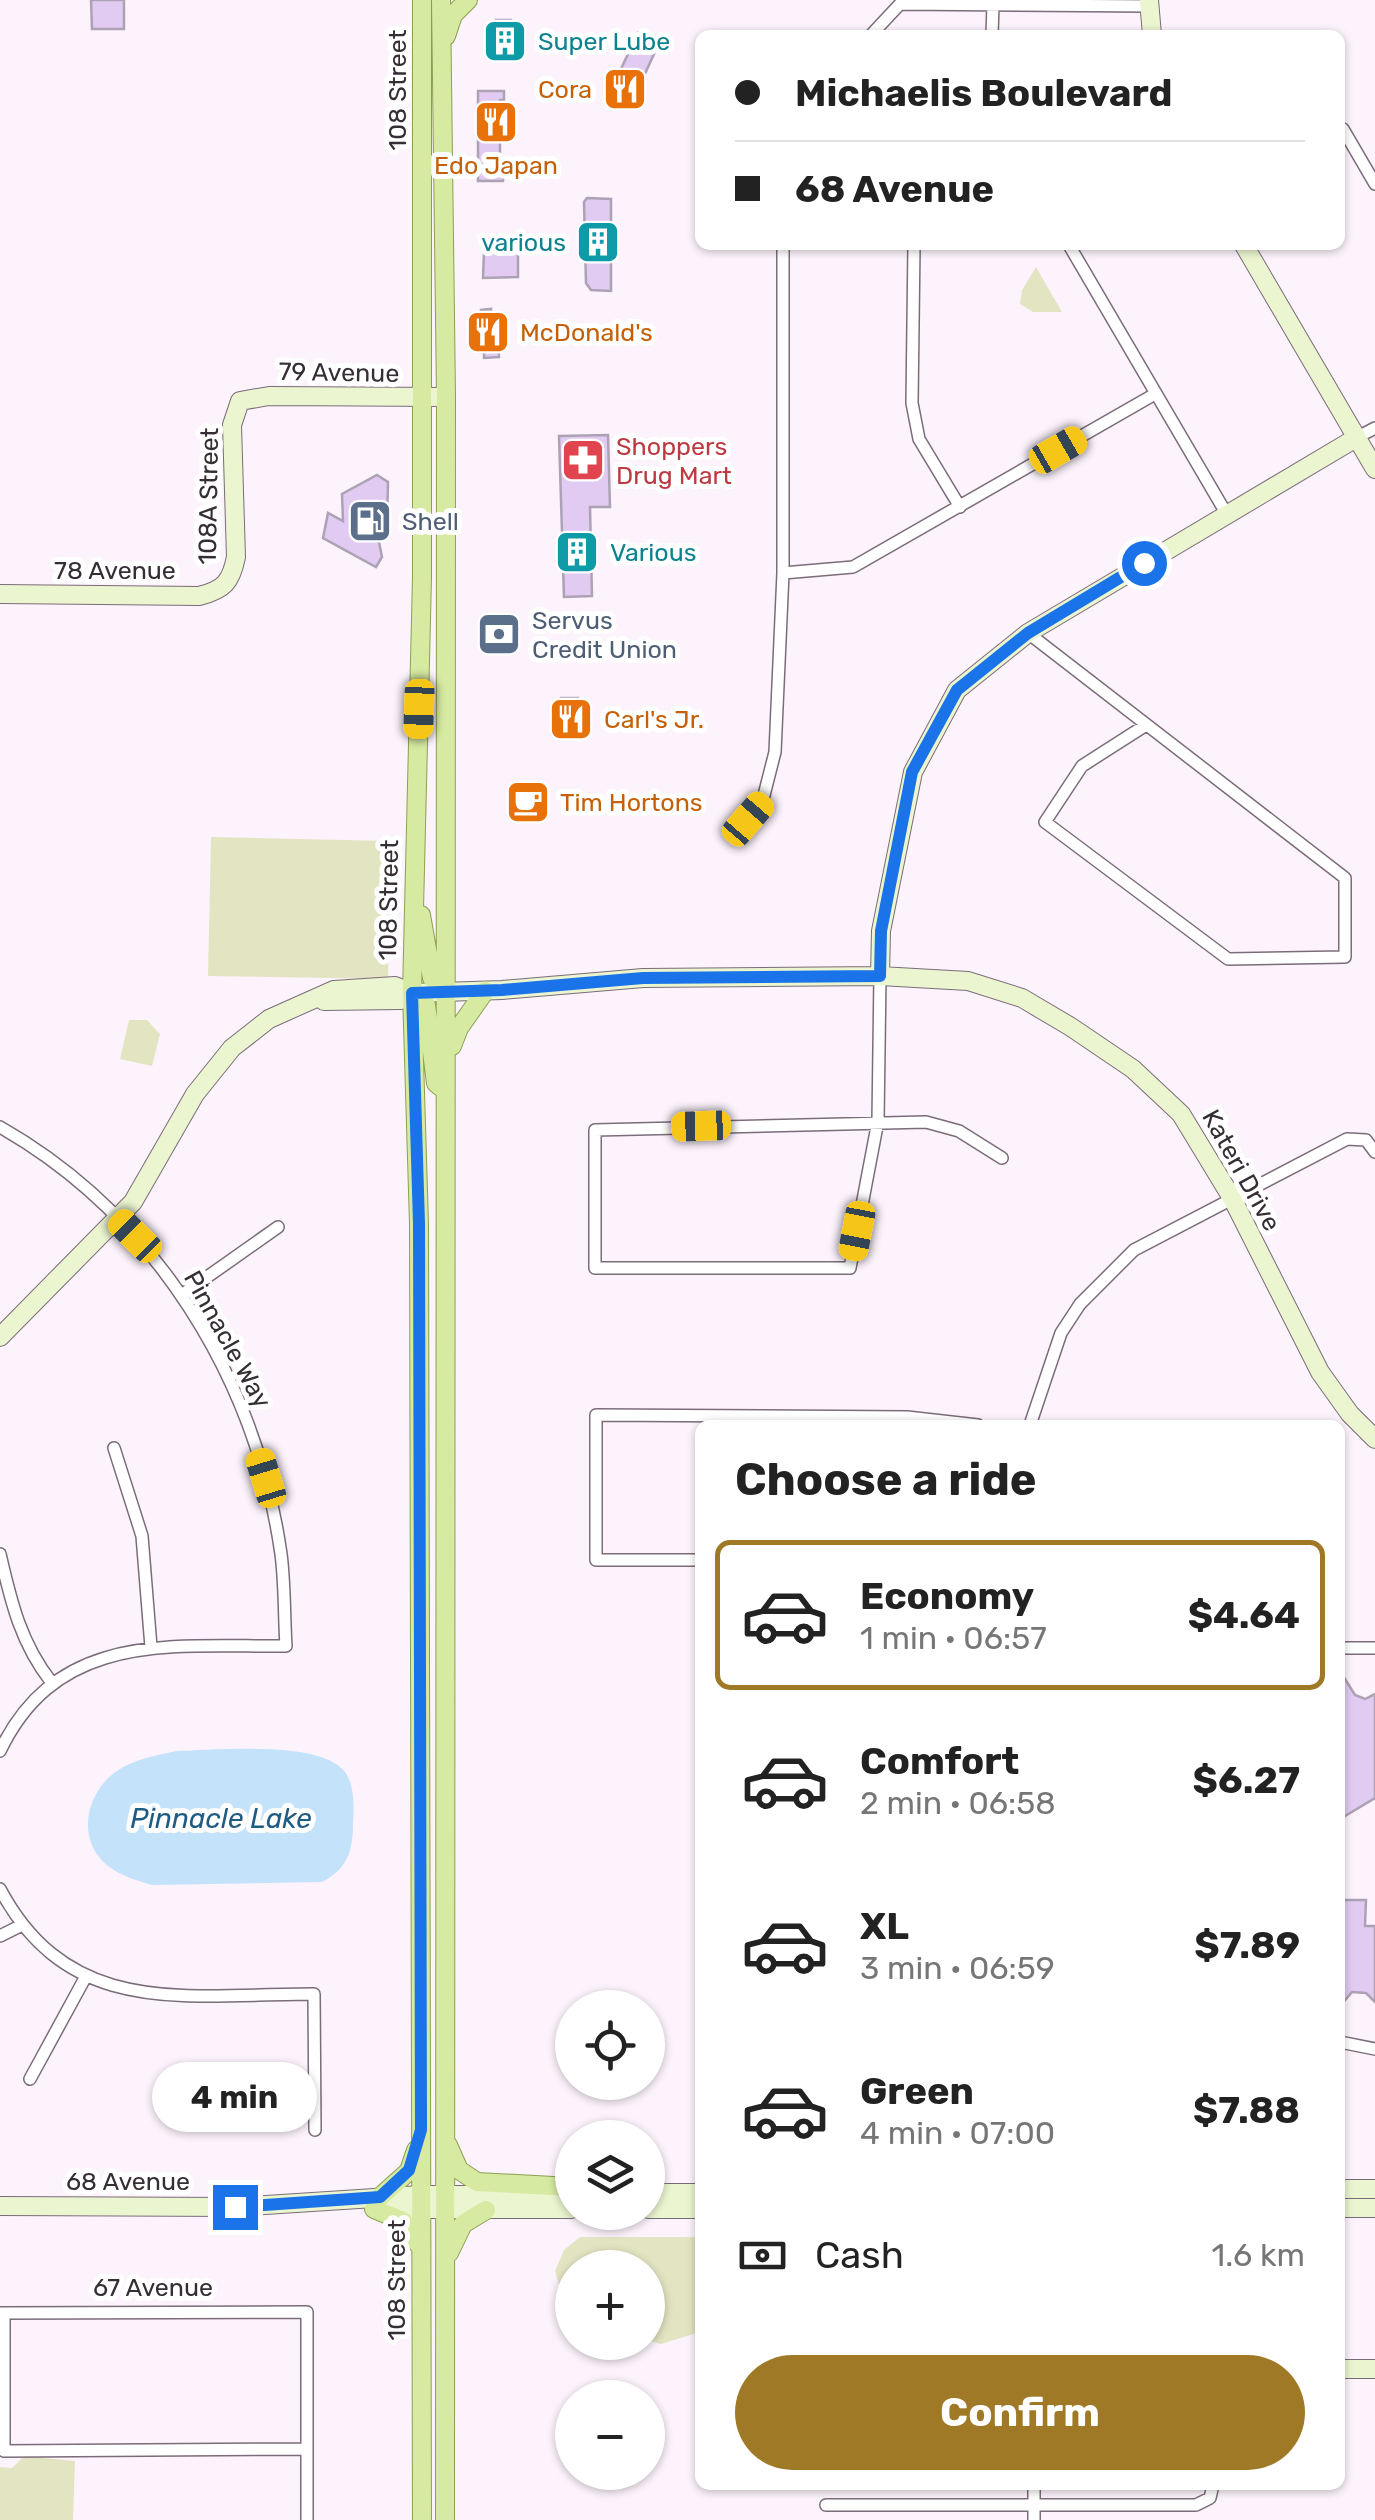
<!DOCTYPE html>
<html lang="en">
<head>
<meta charset="utf-8">
<style>
  body { margin:0; font-family:Rubik,sans-serif; background:#f2f2f2; color:#222; height:100vh; display:flex; flex-direction:column; font-size:38px; white-space:nowrap }
  * { box-sizing:border-box; margin:0 }
  p { font-size:32px; color:#767676 }
  .icon { flex:none; width:55px; height:55px; fill:none; stroke:currentColor; stroke-width:2; stroke-linecap:round; stroke-linejoin:round }
  .map { position:relative; flex:1; overflow:hidden }
  .sheet { position:absolute; left:695px; top:1420px; width:650px; height:1070px; display:flex; flex-direction:column; background:#fff; border-radius:15px; box-shadow:0 2px 8px #0004 }
  .sheet>* { flex:none }
  .hud { position:absolute; left:695px; top:30px; width:650px; height:220px; border-radius:15px; box-shadow:0 2px 8px #0004; display:grid; align-content:center; height:220px; padding:0 40px; background:#fff }
  .fabs { position:absolute; left:555px; top:1990px; display:grid; gap:20px }
  .fabs a { display:grid; place-items:center; width:110px; height:110px; border-radius:50%; background:#fff; box-shadow:0 2px 8px #0004; font-size:50px }
  .end { position:absolute; width:45px; height:45px; margin:-22px; border:12px solid #1a73e8; background:#fff; box-shadow:0 0 0 5px #fff }
  .from { border-radius:50% }
  .bubble { position:absolute; height:70px; border-radius:35px; background:#fff; box-shadow:0 2px 8px #0004; font-size:32px; font-weight:700; line-height:70px; text-align:center }
  .car { position:absolute; width:30px; height:60px; margin:-30px -15px; border-radius:12px; box-shadow:0 0 8px 2px #0007; background:linear-gradient(#f5c518 24%,#345 0 40%,#f5c518 0 76%,#345 0 86%,#f5c518 0) }
  .hud b { display:flex; align-items:center; gap:35px; height:95px; font-size:38px }
  .hud b+b { border-top:2px solid #e0e0e0 }
  .hud i { width:25px; height:25px; background:#222 }
  ul { padding:0; list-style:none }
  li { display:flex; align-items:center; gap:30px; height:150px; margin:0 20px 15px; padding:0 20px; border:5px solid transparent; border-radius:15px }
  li div { flex:1 }
  li b { display:block; font-size:38px }
  li em { font-style:normal; font-weight:700 }
  li.current { border-color:#9f7926 }
  li>.icon { width:90px; height:90px; stroke-width:1.5 }
  h2 { padding:0 40px; font-size:45px; line-height:120px }
  .pay { display:flex; align-items:center; gap:25px; height:110px; padding:0 40px; font-size:38px }
  .pay p { margin-inline-start:auto }
  .action { display:flex; gap:20px; margin-top:auto; padding:20px 40px }
  .action a { flex:1; height:115px; border-radius:60px; background:#9f7926; color:#fff; font-size:40px; font-weight:700; line-height:115px; text-align:center }
  .map>svg:first-child { display:block }
  .green { fill:#e3e5c2 }
  .water { fill:#c4e3fb }
  .building { fill:#e1cbf2; stroke:#aca2b4; stroke-width:2.5 }
  .lines { fill:none; stroke-linecap:round; stroke-linejoin:round }
  .street-casing { stroke:#7b6c7a; stroke-width:14 }
  .secondary-casing { stroke:#7b6c7a; stroke-width:20 }
  .primary-casing { stroke:#8ca052; stroke-width:20 }
  .street { stroke:#fff; stroke-width:11 }
  .secondary { stroke:#ebf5d0; stroke-width:18 }
  .primary { stroke:#d6eba1; stroke-width:18 }
  .route { stroke:#1a73e8; stroke-width:12 }
  .labels { text-anchor:middle; stroke-width:10; stroke-linejoin:round; paint-order:stroke }
  .culture-label { font-size:25px; fill:#0d838f; stroke:#fff; text-anchor:start }
  .food-label { font-size:25px; fill:#c56008; stroke:#fff; text-anchor:start }
  .street-label { font-size:25px; fill:#352e34; stroke:#fff }
  .health-label { font-size:25px; fill:#be3a42; stroke:#fff; text-anchor:start }
  .service-label { font-size:25px; fill:#4e5e75; stroke:#fff; text-anchor:start }
  .water-label { font-size:28px; font-style:italic; fill:#1f5b83; stroke:#fff }
</style>
</head>
<body>
<div class="map">
<svg width="1375" height="2520" viewBox="0 0 1375 2520">
  <rect width="100%" height="100%" fill="#fdf3fc"/>
  <path class="green" d="M1036,267L1062,312H1033L1020,304L1022,290Z
    M211,837L391,841L388,979L208,976Z
    M129,1020H147L160,1034L152,1066L120,1059Z
    M580,2237H700V2332L661,2344L648,2340V2268H572V2304L563,2297L555,2271L564,2250Z
    M24,2456L75,2461L73,2520H0V2467L12,2468Z"/>
  <path class="water" d="M177,1751C216,1750 321,1740 345,1772C355,1786 354,1808 353,1825C353,1852 346,1870 322,1882L152,1885C136,1880 121,1876 108,1866C75,1840 86,1792 117,1771C134,1759 157,1755 177,1751Z"/>
  <path class="building" d="M91,0H124V29H92Z
    M496,20H511L514,57H493Z
    M638,33L659,43L633,100L611,90Z
    M478,91H504V100H500V168H504L503,181H478Z
    M587,198L611,199V291L591,290L586,283L584,202Z
    M484,251H518V277L483,278Z
    M491,309V316H497L499,357L484,358V352H479L477,346V317H481V310Z
    M608,435L610,507H590L592,596L564,597L559,436Z
    M377,475L388,482L387,522L367,535L379,542L382,557L376,567L323,538L328,513L343,521L342,494Z
    M483,620L516,622V647L482,649Z
    M561,698H578L581,719L578,720L579,737L561,738Z
    M527,784L546,798L529,820L511,806Z
    M1340,1671L1355,1695L1365,1699L1375,1694V1798L1340,1819Z
    M1340,1900H1366L1365,1926H1375V2002L1366,1993L1352,1992L1340,2006Z"/>
  <g class="lines">
    <g class="street-casing">
      <path id="street" d="M871,35L900,4L1150,6
        M992,35L993,4
        M1340,131L1343,129L1375,184
        M914,245L912,403L919,439L960,507
        M1069,245L1226,513
        M1356,438L1375,428
        M783,573L853,567L1155,394
        M1028,633L1345,878V957L1228,959L1045,822L1082,766L1146,725
        M735,834L762,803L775,752L783,573V245
        M880,976L878,1121L850,1268H595V1130L926,1122L959,1131L1002,1158
        M0,1127C156,1216 256,1379 281,1554C285,1584 284,1616 286,1646C172,1647 58,1630 0,1751
        M183,1294L278,1227
        M1030,1425L1061,1333L1080,1304L1134,1250L1347,1139L1366,1140L1375,1152
        M114,1448L142,1536L151,1647
        M0,1554C11,1602 21,1644 52,1683
        M700,1560H596V1415L907,1417L978,1425
        M1340,1648H1375
        M0,1889C70,2020 187,1994 314,1994L315,2130
        M0,1936L20,1926
        M1340,2042L1375,2049
        M30,2079L85,1978
        M0,2313L307,2312V2520
        M4,2313V2451L307,2449
        M1034,2485V2520
        M826,2505H1196L1210,2498L1213,2485"/>
    </g>
    <g class="secondary-casing">
      <path id="secondary" d="M1149,0L1152,35
        M1244,245L1375,469
        M0,594L199,596C224,590 231,582 236,557L232,425L240,401L269,396L446,397
        M880,976L881,931L913,772L957,690L1028,633L1356,438
        M324,1001L401,1000L412,993
        M0,1337L133,1202L195,1094L232,1048L269,1019L334,990L395,986L412,993L502,990L643,978L880,976L968,981L1022,998L1071,1027L1133,1069L1181,1114L1232,1198L1320,1372L1350,1414L1375,1439
        M1340,2189H1375
        M648,2193H700
        M0,2206L235,2207L421,2195H572
        M1340,2208H1375
        M378,2209H572
        M648,2209H700
        M1340,2369H1375"/>
    </g>
    <g class="primary-casing">
      <path id="primary" d="M441,0L446,397L445,2520
        M446,36L453,15L468,0
        M421,915L432,978L447,992
        M412,993L426,1005L436,1083L442,1088
        M452,1046L459,1028L485,991
        M448,2145L459,2170L477,2182L572,2187
        M648,2193H652
        M380,2197L409,2171L416,2150
        M374,2209L403,2221L418,2244
        M449,2253L463,2224L486,2210
        M422,2520L419,1224L412,993L422,577V0"/>
    </g>
    <use href="#street" class="street"/>
    <use href="#secondary" class="secondary"/>
    <use href="#primary" class="primary"/>
  </g>
  <g class="lines">
    <path class="route" d="M235,2207L380,2197L409,2170L421,2130L419,1224L412,993L502,990L643,978L880,976L881,931L912,772L957,690L1028,633L1144,563"/>
  </g>
  <defs>
    <g id="building-square" transform="scale(2.25)"><rect x="-9" y="-9" width="18" height="18" rx="4" fill="#0f9aa8" stroke="#fff"/><path d="M-4-6H4V6H1V3H-1V6H-4ZM-2.5-4.3h1.7v1.8h-1.7ZM.8-4.3h1.7v1.8H.8ZM-2.5-1h1.7V.8h-1.7ZM.8-1h1.7V.8H.8Z" fill="#fff"/></g>
    <g id="restaurant-square" transform="scale(2.25)"><rect x="-9" y="-9" width="18" height="18" rx="4" fill="#e8710a" stroke="#fff"/><path d="M-5-6h1v4h1v-4h1v4h1v-4h1v5L-1.5 .5V6h-2V.5L-5-1ZM5-6V6H3V1.5H1.5Q1.5-4 5-6Z" fill="#fff"/></g>
    <g id="pharmacy-square" transform="scale(2.25)"><rect x="-9" y="-9" width="18" height="18" rx="4" fill="#e0444e" stroke="#fff"/><path d="M-2-6h4v4h4v4h-4v4h-4v-4h-4v-4h4Z" fill="#fff"/></g>
    <g id="fuel-square" transform="scale(2.25)"><rect x="-9" y="-9" width="18" height="18" rx="4" fill="#5c6f8a" stroke="#fff"/><path d="M-5.5-6h7V0h2V4h1.3V-2.5L3-4.5l.8-.8L6-3V5H2.5V1h-1V6h-7ZM-4.2-4.7v3.2H.2V-4.7Z" fill="#fff"/></g>
    <g id="bank-square" transform="scale(2.25)"><rect x="-9" y="-9" width="18" height="18" rx="4" fill="#5c6f8a" stroke="#fff"/><path d="M-6-4H6V4H-6ZM0-2.3a2.3 2.3 0 1 0 0 4.6a2.3 2.3 0 1 0 0-4.6Z" fill="#fff"/></g>
    <g id="cafe-square" transform="scale(2.25)"><rect x="-9" y="-9" width="18" height="18" rx="4" fill="#e8710a" stroke="#fff"/><path d="M-5.5-4.5H6V0H3Q3 3.5 0 3.5H-2.5Q-5.5 3.5-5.5 0ZM3-3.2v2h1.7v-2ZM-6 4.5H4V6H-6Z" fill="#fff"/></g>
  </defs>
  <g fill-rule="evenodd">
    <use href="#building-square" x="505" y="41"/>
    <use href="#restaurant-square" x="625" y="89"/>
    <use href="#restaurant-square" x="496" y="122"/>
    <use href="#building-square" x="598" y="242"/>
    <use href="#restaurant-square" x="488" y="332"/>
    <use href="#pharmacy-square" x="583" y="460"/>
    <use href="#fuel-square" x="370" y="521"/>
    <use href="#building-square" x="577" y="552"/>
    <use href="#bank-square" x="499" y="634"/>
    <use href="#restaurant-square" x="571" y="719"/>
    <use href="#cafe-square" x="528" y="802"/>
  </g>
  <g class="labels">
    <g class="culture-label">
      <text x="538" y="50">Super Lube</text>
      <text x="566" y="251" text-anchor="end">various</text>
      <text x="610" y="561">Various</text>
    </g>
    <g class="food-label">
      <text x="592" y="98" text-anchor="end">Cora</text>
      <text x="496" y="174" text-anchor="middle">Edo Japan</text>
      <text x="520" y="341">McDonald's</text>
      <text x="604" y="728">Carl's Jr.</text>
      <text x="560" y="811">Tim Hortons</text>
    </g>
    <g class="street-label">
      <text transform="translate(397 90) rotate(-90)" y="9">108 Street</text>
      <text transform="translate(339 372) rotate(1)" y="9">79 Avenue</text>
      <text transform="translate(208 496) rotate(-89)" y="9">108A Street</text>
      <text x="115" y="579">78 Avenue</text>
      <text transform="translate(388 900) rotate(-89)" y="9">108 Street</text>
      <text transform="translate(1242 1170) rotate(61)" y="9">Kateri Drive</text>
      <text transform="translate(228 1339) rotate(61)" y="9">Pinnacle Way</text>
      <text x="128" y="2190">68 Avenue</text>
      <text transform="translate(396 2280) rotate(-90)" y="9">108 Street</text>
      <text x="153" y="2296">67 Avenue</text>
    </g>
    <g class="health-label">
      <text x="616" y="455">Shoppers<tspan x="616" dy="29">Drug Mart</tspan></text>
    </g>
    <g class="service-label">
      <text x="402" y="530">Shell</text>
      <text x="532" y="629">Servus<tspan x="532" dy="29">Credit Union</tspan></text>
    </g>
    <g class="water-label">
      <text x="221" y="1828">Pinnacle Lake</text>
    </g>
  </g>
</svg>
<div class="fabs">
<a><svg class="icon" aria-label="locate" viewBox="0 0 24 24"><circle cx="12" cy="12" r="6"/><path d="M12 2v4M12 18v4M2 12h4M18 12h4"/></svg></a>
<a><svg class="icon" aria-label="layers" viewBox="0 0 24 24"><path d="M12 4l9 5-9 5-9-5zM3 14l9 5 9-5"/></svg></a>
<a>+</a>
<a>−</a>
</div>
<i class="end from" style="left:1144px;top:563px"></i>
<i class="end" style="left:235px;top:2207px"></i>
<div class="bubble" style="left:152px;top:2062px;width:165px">4 min</div>
<i class="car" style="left:1058px;top:450px;rotate:60deg"></i>
<i class="car" style="left:419px;top:709px;rotate:182deg"></i>
<i class="car" style="left:748px;top:819px;rotate:41deg"></i>
<i class="car" style="left:701px;top:1126px;rotate:268deg"></i>
<i class="car" style="left:857px;top:1231px;rotate:191deg"></i>
<i class="car" style="left:135px;top:1236px;rotate:315deg"></i>
<i class="car" style="left:266px;top:1478px;rotate:343deg"></i>
<div class="hud">
<b><i class="from"></i>Michaelis Boulevard</b>
<b><i></i>68 Avenue</b>
</div>
<section class="sheet">
<h2>Choose a ride</h2>
<ul>
<li class="current"><svg class="icon" aria-label="car" viewBox="0 0 24 24"><path d="M5 17H2v-5l4-1 3-4h7l3 4 3 1v5h-3M9 17h6M6 11h13"/><circle cx="7" cy="17" r="2"/><circle cx="17" cy="17" r="2"/></svg><div><b>Economy</b><p>1 min · 06:57</p></div><em>$4.64</em></li>
<li><svg class="icon" aria-label="car" viewBox="0 0 24 24"><path d="M5 17H2v-5l4-1 3-4h7l3 4 3 1v5h-3M9 17h6M6 11h13"/><circle cx="7" cy="17" r="2"/><circle cx="17" cy="17" r="2"/></svg><div><b>Comfort</b><p>2 min · 06:58</p></div><em>$6.27</em></li>
<li><svg class="icon" aria-label="car" viewBox="0 0 24 24"><path d="M5 17H2v-5l4-1 3-4h7l3 4 3 1v5h-3M9 17h6M6 11h13"/><circle cx="7" cy="17" r="2"/><circle cx="17" cy="17" r="2"/></svg><div><b>XL</b><p>3 min · 06:59</p></div><em>$7.89</em></li>
<li><svg class="icon" aria-label="car" viewBox="0 0 24 24"><path d="M5 17H2v-5l4-1 3-4h7l3 4 3 1v5h-3M9 17h6M6 11h13"/><circle cx="7" cy="17" r="2"/><circle cx="17" cy="17" r="2"/></svg><div><b>Green</b><p>4 min · 07:00</p></div><em>$7.88</em></li>
</ul>
<div class="pay"><svg class="icon" aria-label="cash" viewBox="0 0 24 24"><path d="M3 7h18v10H3z"/><circle cx="12" cy="12" r="2"/></svg>Cash<p>1.6 km</p></div>
<div class="action"><a>Confirm</a></div>
</section>
</div>
</body>
</html>
